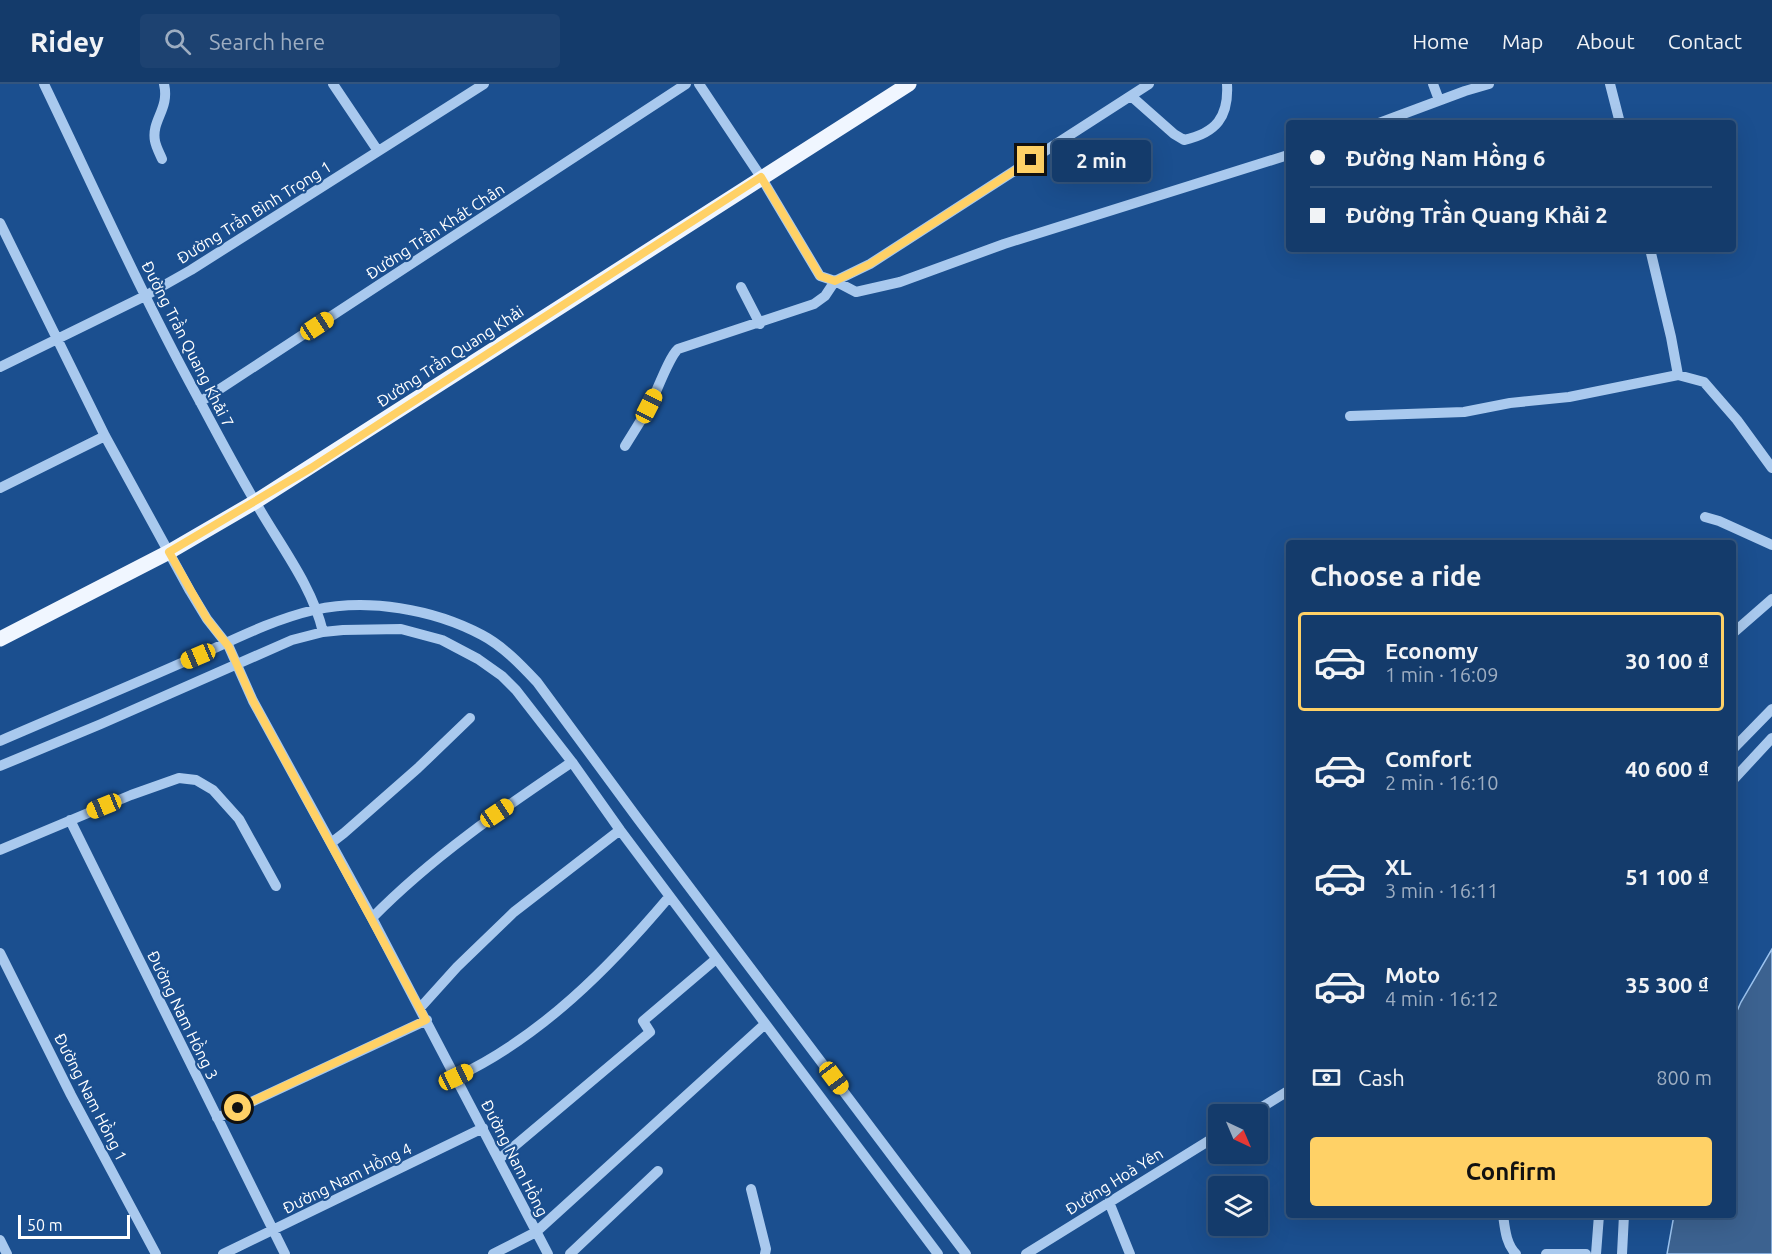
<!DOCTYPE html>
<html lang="en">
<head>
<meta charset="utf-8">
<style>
  body { margin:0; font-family:Ubuntu,sans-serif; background:#1d4271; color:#f1f3f6; height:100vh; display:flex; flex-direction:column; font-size:22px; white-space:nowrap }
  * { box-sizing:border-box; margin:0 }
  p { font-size:20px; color:#9dadc1 }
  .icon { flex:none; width:33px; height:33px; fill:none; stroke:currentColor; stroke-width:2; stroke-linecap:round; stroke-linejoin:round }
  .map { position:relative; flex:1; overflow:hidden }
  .details { position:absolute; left:1286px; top:456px; width:450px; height:678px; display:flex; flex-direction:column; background:#143b6b; border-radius:6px; box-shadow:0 6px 24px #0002,0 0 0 2px #33557e }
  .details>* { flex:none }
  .top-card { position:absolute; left:1286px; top:36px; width:450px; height:132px; border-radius:6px; box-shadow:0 6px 24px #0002,0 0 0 2px #33557e; display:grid; align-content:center; height:132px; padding:0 24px; background:#143b6b }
  .needle { width:39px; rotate:136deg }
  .tools { position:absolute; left:1208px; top:1020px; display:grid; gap:12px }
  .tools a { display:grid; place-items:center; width:60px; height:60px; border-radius:6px; background:#143b6b; box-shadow:0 6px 24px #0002,0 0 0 2px #33557e; font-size:30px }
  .scale { position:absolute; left:18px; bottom:15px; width:112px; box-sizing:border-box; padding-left:6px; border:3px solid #fff; border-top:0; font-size:16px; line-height:21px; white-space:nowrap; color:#fff; -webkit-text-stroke:4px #1b4f8f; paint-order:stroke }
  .end { position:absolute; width:27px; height:27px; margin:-14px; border:8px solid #ffd166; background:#111; box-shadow:0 0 0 3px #111 }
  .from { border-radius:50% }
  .bubble { position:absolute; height:42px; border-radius:6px; background:#143b6b; box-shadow:0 6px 24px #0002,0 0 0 2px #33557e; font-size:20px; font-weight:700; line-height:42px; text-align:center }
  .car { position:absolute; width:18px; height:36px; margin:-18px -9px; border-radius:8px; box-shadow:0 0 4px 2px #0007; background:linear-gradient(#f5c518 24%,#345 0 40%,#f5c518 0 76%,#345 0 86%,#f5c518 0) }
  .top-card b { display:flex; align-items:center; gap:21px; height:57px; font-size:22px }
  .top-card b+b { border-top:2px solid #33557e }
  .top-card i { width:15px; height:15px; background:#f1f3f6 }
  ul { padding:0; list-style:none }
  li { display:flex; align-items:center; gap:18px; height:99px; margin:0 12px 9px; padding:0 12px; border:3px solid transparent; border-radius:6px }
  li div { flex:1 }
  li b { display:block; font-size:22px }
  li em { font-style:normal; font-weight:700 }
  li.on { border-color:#ffd166 }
  li>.icon { width:54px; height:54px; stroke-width:1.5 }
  h2 { padding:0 24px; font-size:27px; line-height:72px }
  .pay { display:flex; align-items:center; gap:15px; height:66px; padding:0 24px; font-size:22px }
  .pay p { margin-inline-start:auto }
  .primary-button { display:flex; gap:12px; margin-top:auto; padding:12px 24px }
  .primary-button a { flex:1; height:69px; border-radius:6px; background:#ffd166; color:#111; font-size:24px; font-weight:700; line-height:69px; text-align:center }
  header { display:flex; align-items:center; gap:36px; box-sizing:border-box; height:84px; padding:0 30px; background:#143b6b; border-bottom:2px solid #33557e }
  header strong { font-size:28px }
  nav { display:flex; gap:33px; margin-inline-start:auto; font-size:21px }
  .search { width:420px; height:54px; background:#1d4271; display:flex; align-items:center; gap:15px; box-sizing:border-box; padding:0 21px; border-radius:6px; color:#9dadc1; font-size:22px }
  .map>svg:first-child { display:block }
  .water { fill:#3c6290; stroke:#9cc4f0; stroke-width:1.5 }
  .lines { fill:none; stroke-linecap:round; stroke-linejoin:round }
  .minor { stroke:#a9c9ee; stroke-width:10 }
  .major { stroke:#f0f6ff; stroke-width:15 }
  .route { stroke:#ffd166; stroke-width:8 }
  .labels { text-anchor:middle; stroke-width:4.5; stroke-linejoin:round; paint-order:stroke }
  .street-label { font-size:16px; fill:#fff; stroke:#1b4f8f }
</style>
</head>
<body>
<header>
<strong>Ridey</strong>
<div class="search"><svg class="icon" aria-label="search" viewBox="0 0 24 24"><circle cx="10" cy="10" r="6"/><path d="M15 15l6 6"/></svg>Search here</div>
<nav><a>Home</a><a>Map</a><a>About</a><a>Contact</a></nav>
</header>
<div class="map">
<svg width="1772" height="1170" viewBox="0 0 1772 1170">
  <rect width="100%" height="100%" fill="#1b4f8f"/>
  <path class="water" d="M1772,865V1170H1667L1674,1131H1732L1733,936L1741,918Z"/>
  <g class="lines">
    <path class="minor" d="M44,0C96,108 145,218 203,323C220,355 237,387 256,419C279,460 312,501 323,548
      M333,0L378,67
      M699,0L761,93L820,192L835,197L856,208L900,198L1004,160L1288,71
      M1433,0L1439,16
      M1610,0L1620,39
      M1131,12L1174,50L1184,56C1216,49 1229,33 1227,0
      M1379,39L1465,7L1489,0
      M162,75C160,70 156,63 155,57C151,36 170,25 164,0
      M0,139L105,352L190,507L207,535L229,563L253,617L372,834L548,1170
      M1650,165L1671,253L1678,291
      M741,203L760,240
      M0,283L145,212L191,186L484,0
      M200,318L686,0
      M1350,332L1464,328L1510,319L1569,313L1678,291L1704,298L1737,336L1772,384
      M625,362C633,349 642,335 650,321C657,307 669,273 678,265L814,220L825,212L835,197L870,180L1149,0
      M0,404L105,352
      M1705,433L1719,437L1772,461
      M1732,550L1772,515
      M0,657C60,631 120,606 179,580C224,561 267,537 314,526C368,514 433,525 482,551C503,562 521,581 537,598L638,735L966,1170
      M1732,666L1772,625
      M0,682L101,640L292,556L323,548L343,546L401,545L442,556L478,575L502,592L516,606L572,678L620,746L938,1170
      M1732,697L1772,654
      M70,736L285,1170
      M331,759L344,749L418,684L470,634
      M0,766L131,711L179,694L196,696L213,706L239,735L276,802
      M372,834C432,773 502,725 572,678
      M0,869L71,1011L156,1170
      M420,924L457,883L514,828L620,746
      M456,993C541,953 610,883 669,813
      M1251,1030L1288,1007
      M217,1034L427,936
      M499,1075L650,948L643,937L716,875
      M751,1105L766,1165L765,1170
      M1109,1118L1130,1170
      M1503,1131C1505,1145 1506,1160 1516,1170
      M0,1156L7,1170
      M223,1170L483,1044
      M493,1170L536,1148L765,940
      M570,1170L658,1087
      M1026,1170L1218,1051
      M1546,1170H1586
      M1596,1170L1599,1131
      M1622,1170L1624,1131"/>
    <path class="major" d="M0,555L169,468L255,418L909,0"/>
  </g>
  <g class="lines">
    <path class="route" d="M238,1024L426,936L253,617L229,563L207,535L169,468L311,384L761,93L820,192L835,197L870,180L1031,76"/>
  </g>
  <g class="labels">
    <g class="street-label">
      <text transform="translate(254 128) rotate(-32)" y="6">Đường Trần Bình Trọng 1</text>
      <text transform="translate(435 147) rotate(-33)" y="6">Đường Trần Khát Chân</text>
      <text transform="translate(188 260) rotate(63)" y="6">Đường Trần Quang Khải 7</text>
      <text transform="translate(450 272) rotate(-33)" y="6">Đường Trần Quang Khải</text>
      <text transform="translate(183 931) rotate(64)" y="6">Đường Nam Hồng 3</text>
      <text transform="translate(91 1013) rotate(63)" y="6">Đường Nam Hồng 1</text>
      <text transform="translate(515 1074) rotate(63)" y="6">Đường Nam Hồng</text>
      <text transform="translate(347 1094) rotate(-26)" y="6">Đường Nam Hồng 4</text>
      <text transform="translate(1114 1097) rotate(-32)" y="6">Đường Hoà Yên</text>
    </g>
  </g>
</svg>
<div class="tools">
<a><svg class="needle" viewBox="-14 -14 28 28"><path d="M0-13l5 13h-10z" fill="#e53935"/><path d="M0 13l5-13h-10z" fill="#9dadc1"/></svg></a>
<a><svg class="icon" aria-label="layers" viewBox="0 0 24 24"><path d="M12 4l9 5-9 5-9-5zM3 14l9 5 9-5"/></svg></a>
</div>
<div class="scale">50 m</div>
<i class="end from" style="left:238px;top:1024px"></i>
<i class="end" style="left:1031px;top:76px"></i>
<div class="bubble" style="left:1052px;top:56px;width:99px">2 min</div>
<i class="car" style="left:317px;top:242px;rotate:57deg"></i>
<i class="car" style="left:649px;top:322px;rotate:27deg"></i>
<i class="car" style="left:198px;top:572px;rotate:247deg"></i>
<i class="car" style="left:104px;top:722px;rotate:248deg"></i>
<i class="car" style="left:497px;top:729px;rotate:56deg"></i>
<i class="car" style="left:456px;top:993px;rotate:65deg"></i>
<i class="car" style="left:834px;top:994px;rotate:143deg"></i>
<div class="top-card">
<b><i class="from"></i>Đường Nam Hồng 6</b>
<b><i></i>Đường Trần Quang Khải 2</b>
</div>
<section class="details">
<h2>Choose a ride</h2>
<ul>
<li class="on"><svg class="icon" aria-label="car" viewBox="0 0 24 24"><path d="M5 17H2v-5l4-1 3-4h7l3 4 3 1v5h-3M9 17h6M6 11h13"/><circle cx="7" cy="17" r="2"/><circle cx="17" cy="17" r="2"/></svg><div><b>Economy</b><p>1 min · 16:09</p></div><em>30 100 ₫</em></li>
<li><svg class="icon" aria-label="car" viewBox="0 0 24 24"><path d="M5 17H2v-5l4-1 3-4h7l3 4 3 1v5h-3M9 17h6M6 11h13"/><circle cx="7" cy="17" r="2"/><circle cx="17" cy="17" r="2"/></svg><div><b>Comfort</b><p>2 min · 16:10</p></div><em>40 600 ₫</em></li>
<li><svg class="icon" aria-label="car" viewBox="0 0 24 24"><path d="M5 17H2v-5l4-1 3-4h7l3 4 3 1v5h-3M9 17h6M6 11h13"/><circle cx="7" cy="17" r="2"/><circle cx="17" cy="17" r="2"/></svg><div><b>XL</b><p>3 min · 16:11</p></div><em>51 100 ₫</em></li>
<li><svg class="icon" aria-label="car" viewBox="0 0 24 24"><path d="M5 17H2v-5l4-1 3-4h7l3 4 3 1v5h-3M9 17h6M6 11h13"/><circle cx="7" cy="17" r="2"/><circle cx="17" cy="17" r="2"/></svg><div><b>Moto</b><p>4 min · 16:12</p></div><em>35 300 ₫</em></li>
</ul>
<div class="pay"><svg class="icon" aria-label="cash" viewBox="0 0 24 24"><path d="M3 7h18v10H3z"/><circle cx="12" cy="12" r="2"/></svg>Cash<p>800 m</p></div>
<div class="primary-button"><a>Confirm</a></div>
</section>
</div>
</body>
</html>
